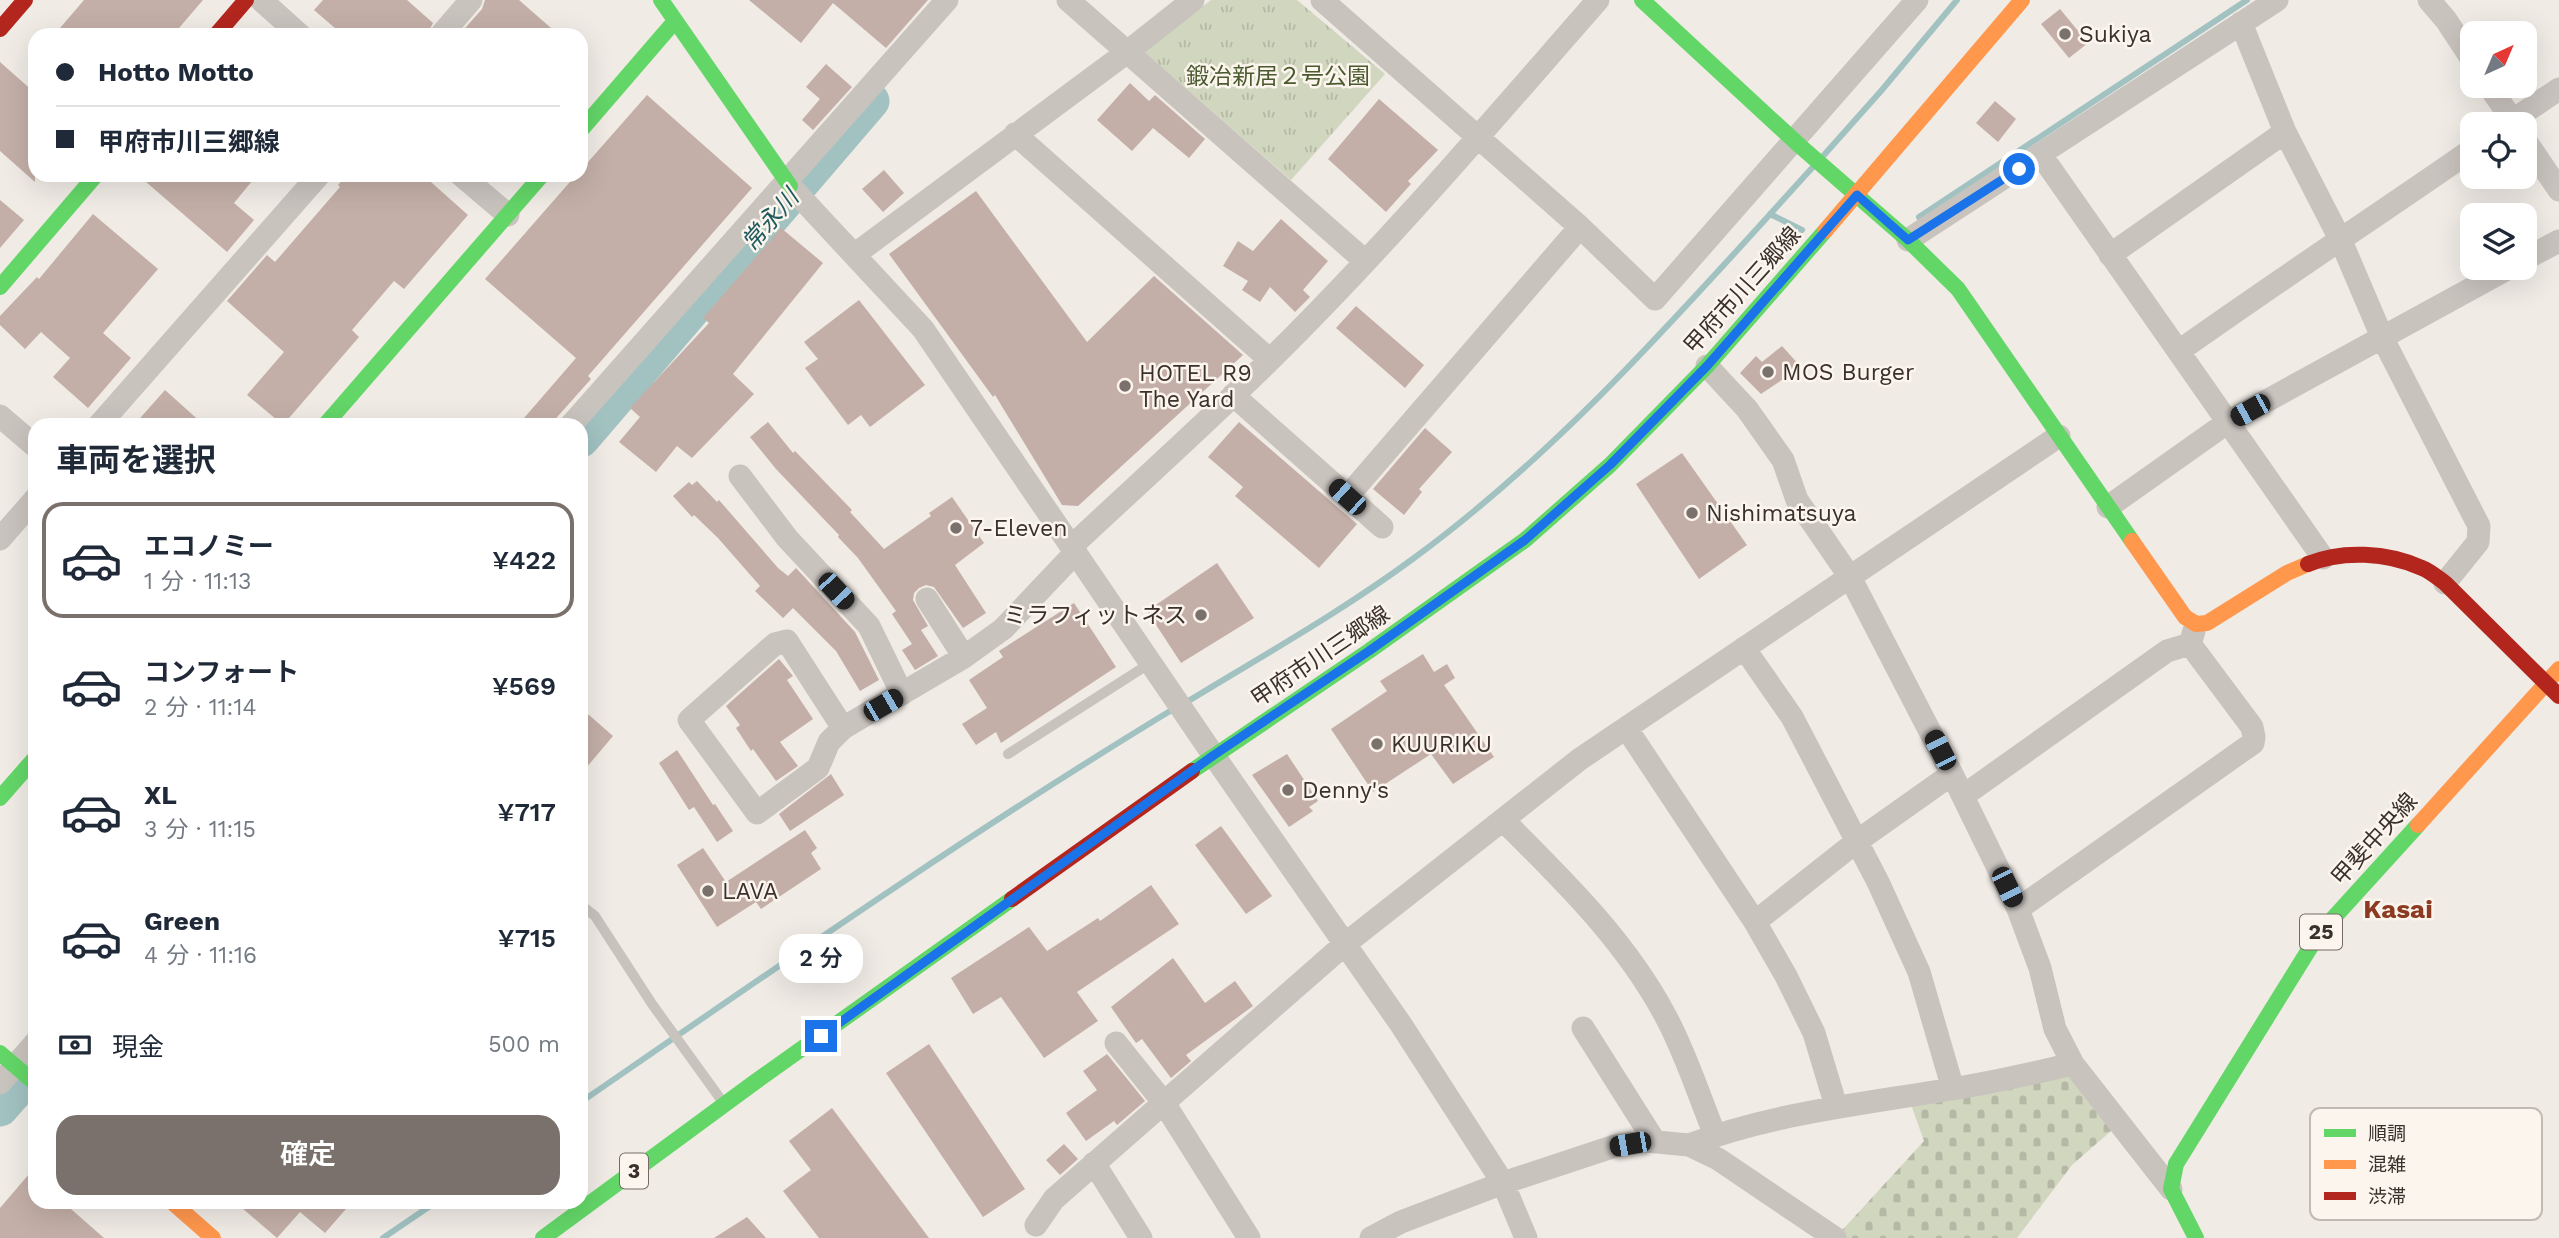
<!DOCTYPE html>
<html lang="ja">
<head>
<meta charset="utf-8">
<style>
  body { margin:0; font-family:"Work Sans","Noto Sans JP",sans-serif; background:#f2f2f3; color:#1f2937; height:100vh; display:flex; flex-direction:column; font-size:26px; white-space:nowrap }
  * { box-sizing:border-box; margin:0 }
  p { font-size:23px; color:#747a83 }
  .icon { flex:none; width:38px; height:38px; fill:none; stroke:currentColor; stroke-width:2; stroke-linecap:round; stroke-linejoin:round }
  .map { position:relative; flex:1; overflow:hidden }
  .drawer { position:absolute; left:28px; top:418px; width:560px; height:791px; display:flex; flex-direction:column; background:#fff; border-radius:21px; box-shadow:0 7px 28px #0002 }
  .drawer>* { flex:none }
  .top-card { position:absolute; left:28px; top:28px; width:560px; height:154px; border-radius:21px; box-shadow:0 7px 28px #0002; display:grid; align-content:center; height:154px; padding:0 28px; background:#fff }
  .needle { width:46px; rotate:44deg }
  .tools { position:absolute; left:2460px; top:21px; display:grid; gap:14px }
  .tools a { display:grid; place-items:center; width:77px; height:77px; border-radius:14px; background:#fff; box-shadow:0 7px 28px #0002; font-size:35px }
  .end { position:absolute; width:32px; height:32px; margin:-16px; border:9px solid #1a73e8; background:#fff; box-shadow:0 0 0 4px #fff }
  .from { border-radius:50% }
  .bubble { position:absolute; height:49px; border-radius:21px; background:#fff; box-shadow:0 7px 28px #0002; font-size:23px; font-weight:600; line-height:49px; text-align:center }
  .car { position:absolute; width:21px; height:42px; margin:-21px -10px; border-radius:9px; box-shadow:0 0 5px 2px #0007; background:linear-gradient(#222 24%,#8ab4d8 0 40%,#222 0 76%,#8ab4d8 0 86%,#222 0) }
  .top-card b { display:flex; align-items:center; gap:24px; height:66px; font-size:26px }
  .top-card b+b { border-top:2px solid #e0e1e3 }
  .top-card i { width:18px; height:18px; background:#1f2937 }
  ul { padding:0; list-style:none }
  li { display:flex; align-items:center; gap:21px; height:116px; margin:0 14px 10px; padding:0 14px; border:4px solid transparent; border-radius:21px }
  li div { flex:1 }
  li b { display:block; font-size:26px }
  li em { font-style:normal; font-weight:600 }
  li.selected { border-color:#7a716c }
  li>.icon { width:63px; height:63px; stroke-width:1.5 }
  h2 { padding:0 28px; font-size:32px; line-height:84px }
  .pay { display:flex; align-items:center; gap:18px; height:77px; padding:0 28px; font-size:26px }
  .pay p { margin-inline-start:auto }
  .button { display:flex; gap:14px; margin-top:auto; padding:14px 28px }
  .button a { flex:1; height:80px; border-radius:21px; background:#7a716c; color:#fff; font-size:28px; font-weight:600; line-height:80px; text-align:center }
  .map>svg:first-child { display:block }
  .cemetery { fill:url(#cemetery-stones) }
  .park { fill:url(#park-tufts) }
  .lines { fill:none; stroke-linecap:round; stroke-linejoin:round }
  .stream { stroke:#a1c2c1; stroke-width:6 }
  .river { stroke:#a1c2c1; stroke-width:37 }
  .building { fill:#c3afa7 }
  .lane { stroke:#c9c3be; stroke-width:10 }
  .street { stroke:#c9c3be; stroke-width:23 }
  .fast { stroke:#63d668; stroke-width:16 }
  .slow { stroke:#ff974d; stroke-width:16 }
  .jam { stroke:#b3261e; stroke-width:16 }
  .route { stroke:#1a73e8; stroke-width:9 }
  .poi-dot { fill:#7a716c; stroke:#fbf5ee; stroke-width:2.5 }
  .labels { text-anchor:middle; stroke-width:5; stroke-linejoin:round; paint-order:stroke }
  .shield { fill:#fbf5ee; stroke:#756b66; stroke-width:2 }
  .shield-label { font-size:21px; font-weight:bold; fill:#3b302b }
  .poi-label { font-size:23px; fill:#3b302b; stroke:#fbf5ee; text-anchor:start }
  .park-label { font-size:23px; fill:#4a5a2e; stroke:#fbf5ee }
  .street-label { font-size:23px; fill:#3b302b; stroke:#fbf5ee }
  .water-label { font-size:24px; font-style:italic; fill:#1f5a5e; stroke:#fbf5ee }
  .quarter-label { font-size:26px; font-weight:bold; fill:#8c3b22; stroke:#fbf5ee }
  .key { fill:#fbf5ee; stroke:#c1bab4; stroke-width:2 }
  .key-label { font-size:19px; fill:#3b302b }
</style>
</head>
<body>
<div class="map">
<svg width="2559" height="1238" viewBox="0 0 2559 1238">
  <defs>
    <pattern id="cemetery-stones" width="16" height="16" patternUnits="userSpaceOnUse" patternTransform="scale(1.75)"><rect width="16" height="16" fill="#d1d6bf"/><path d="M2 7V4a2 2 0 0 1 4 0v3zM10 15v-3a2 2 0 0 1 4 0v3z" fill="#b4b8a4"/></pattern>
    <pattern id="park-tufts" width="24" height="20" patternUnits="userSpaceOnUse" patternTransform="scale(1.75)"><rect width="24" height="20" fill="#d1d6bf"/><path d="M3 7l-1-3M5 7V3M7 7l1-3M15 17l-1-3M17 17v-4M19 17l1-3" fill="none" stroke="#b4b8a4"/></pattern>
  </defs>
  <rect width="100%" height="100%" fill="#f0ebe5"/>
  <path class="cemetery" d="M2073,1064L2119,1124L2072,1165L2017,1238H1835L1924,1141L1908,1096Z"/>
  <path class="park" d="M1211,0H1297L1385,74L1291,180L1143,51Z"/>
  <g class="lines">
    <path class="stream" d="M1824,155L1881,91L1957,0
      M1770,214L1802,230
      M1919,217L2247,0
      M1185,703C1262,656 1341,612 1414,558C1564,448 1687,305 1812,168
      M581,1102C777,967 972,831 1175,708
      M383,1238L436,1202"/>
    <path class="river" d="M581,439L871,101
      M0,1108L35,1068"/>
  </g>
  <path class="building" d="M84,0H203L173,35H54Z
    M323,0H407L433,23L427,35H343L314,10Z
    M485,0H519L559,35H459L482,9Z
    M749,0H928L886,48L833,3L801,43Z
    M2060,9L2088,43L2069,58L2041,24Z
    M0,62L35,93V182L0,151Z
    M826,64L852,87L813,130L802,120L820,99L806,87Z
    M1130,83L1149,101L1155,95L1205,139L1189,158L1153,128L1132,151L1097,120Z
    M647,95L752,188L588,376L591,379L550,425H518L576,358L485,279L576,175H581V170Z
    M1379,99L1438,150L1408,181L1411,184L1386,212L1328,159Z
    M1995,101L2016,119L1998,142L1976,123Z
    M884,170L904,193L883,212L862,189Z
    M138,175H257L234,203L254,220L227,252Z
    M347,175H423L468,215L404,289L394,281L352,330L359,337L283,425L247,395L284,352L227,301L267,255L275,262L340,187L338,185Z
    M976,191L1087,342L1154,276L1243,355L1078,506L1062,505L995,395L993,397L889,254Z
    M0,200L24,220L0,248Z
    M93,214L158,269L103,333L131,358L88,408L53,377L70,358L41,332L25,349L0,325V316L37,277L39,279Z
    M1281,219L1328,261L1303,290L1310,297L1295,312L1270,287L1260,302L1242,290L1248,281L1223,266L1238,241L1253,251Z
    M781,228L823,263L733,374L754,394L692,458L677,446L656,472L619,442L640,417L630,408L709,323L703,318Z
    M859,300L925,385L870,427L861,415L848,425L805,368L818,359L804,342Z
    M1356,306L1424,365L1405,388L1336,328Z
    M1782,346L1801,367L1761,394L1740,373L1756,356L1762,362Z
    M165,390L204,425H134Z
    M768,422L793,453L795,451L852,510L850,512L884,549L931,516L929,513L952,497L984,543L955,565L986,613L963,628L934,587L926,585L919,588L914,593L913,600L928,626L921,630L938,656L915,670L902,650L912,644L892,614L896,611L858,558L838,537L839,535L776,469L750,437Z
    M1239,422L1357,524L1319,568L1235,496L1243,487L1208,457Z
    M1425,428L1452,452L1419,489L1422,492L1404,515L1373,489Z
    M1682,453L1747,545L1699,579L1636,484Z
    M697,481L717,502L719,500L778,568L788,576L796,568L855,632L879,680L860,691L836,651L793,608L783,618L755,591L760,586L718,538L694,515L692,517L673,496L689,482L692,485Z
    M1217,563L1254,618L1181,663L1147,611Z
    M1074,603L1116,667L1001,743L996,732L976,745L962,724L987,708L969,680L1003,657L999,651Z
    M1423,654L1434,672L1447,664L1455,678L1444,685L1494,757L1453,784L1431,754L1373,792L1331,729L1387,691L1380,681Z
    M779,659L793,676L787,680L813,719L780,742L798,766L776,781L753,749L751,751L736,728L740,725L726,706Z
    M581,708L613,736L581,774Z
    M677,750L713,805L715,804L733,831L717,842L694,807L689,810L659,763Z
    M1287,754L1318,801L1309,807L1313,811L1289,827L1252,775Z
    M831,774L844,795L790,831L779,814Z
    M1221,826L1272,896L1246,914L1195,845Z
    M805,830L817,848L811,853L821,869L761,909L756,902L717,927L677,865L703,848L726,882Z
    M1151,885L1179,924L1077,992L1098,1021L1044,1058L1001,997L973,1014L951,978L1029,927L1047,951L1098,918L1100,921Z
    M1173,958L1205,1003L1235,981L1253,1006L1186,1055L1191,1061L1171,1078L1142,1039L1136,1043L1111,1007Z
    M929,1044L1025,1189L983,1217L886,1073Z
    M1107,1054L1145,1101L1117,1125L1114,1121L1086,1141L1066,1113L1097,1090L1083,1071Z
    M832,1108L929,1238H819L783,1191L811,1170L789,1141Z
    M1064,1144L1078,1159L1060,1175L1046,1160Z
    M35,1167V1202H63L104,1238H0V1208Z
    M235,1202H352L325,1233L300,1212L277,1238Z
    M747,1217L766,1238H714Z"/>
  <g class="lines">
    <path class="lane" d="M1008,754L1152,662
      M581,905L595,916L652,1004L722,1101"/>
    <path class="street" d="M261,0L300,35
      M1068,0L1365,261
      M1322,0L1580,227L1655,299L1917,0
      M2429,0L2446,20L2473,61
      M2241,23L2285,132L2341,241L2382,337L2479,526L2478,542L2445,583
      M441,35L471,0
      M2489,86L2515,124
      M2507,124L2559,89
      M1015,134L1270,360
      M2525,140L2559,190
      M2041,155L2323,558
      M461,175L508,215
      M790,186L923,329L1214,756L1402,1026L1503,1183L1526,1238
      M1908,240L2277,0
      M854,255L1126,53L1193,0
      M2110,255L2285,132
      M2525,259L2559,241
      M2179,351C2276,282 2375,217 2473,149
      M1707,366L1747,409L1783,460L1797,500L1850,577L1952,774L2018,909L2040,968L2055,1029L2073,1064L2171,1189
      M1233,395L1382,527
      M0,416L35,446
      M99,425L319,175
      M571,425L947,0
      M740,476L787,538L869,626L902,694
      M1347,497L1580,227
      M2108,507L2228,422L2509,268
      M0,539L35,499
      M1072,546C1138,484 1205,424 1269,361C1385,247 1491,122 1598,0
      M927,599L964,657
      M1744,648L1792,717L1878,882L1919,972L1953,1089
      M843,728L829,742L818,768L757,813L689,720L775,644L787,641L843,728L964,657L1003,629L1076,552
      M1627,729L1755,922L1786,976L1814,1033L1836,1106
      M1963,796L2167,651L2190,644L2194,631
      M1503,820C1563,880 1626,941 1666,1017C1686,1054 1699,1096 1715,1135
      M2018,909L2253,743L2254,737L2252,727L2190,644
      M1755,922L1856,842L1952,774
      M1583,1028L1655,1142
      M1116,1043L1164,1103L1249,1238
      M0,1083L35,1043
      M1689,1145C1773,1113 1863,1104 1951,1089C1992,1083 2032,1073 2073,1064
      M1094,1163L1141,1238
      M1036,1225L1054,1199L1345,944L1580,759L2059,436
      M1371,1238L1401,1222L1503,1183L1615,1146L1646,1141L1689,1145L1718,1159L1835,1238"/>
    <path class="fast" d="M661,0L790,186
      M1642,0L1800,146L1908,240L1958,289L2132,541
      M581,130L675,21
      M0,287L96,175
      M325,425L542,175
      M1192,771L1369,651L1525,540L1610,465L1707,366L1825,231
      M0,798L35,758
      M0,1053L35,1083
      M543,1238L755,1082L1012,899
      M2196,1238L2171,1189L2176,1164L2318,935L2418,825"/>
    <path class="slow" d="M1825,231L2022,0
      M2132,541L2185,617L2196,624L2207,623L2287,573L2308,564
      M2418,825L2559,669
      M172,1202L213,1238"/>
    <path class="jam" d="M0,29L25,0
      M216,35L246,0
      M2308,564C2342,550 2387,552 2422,568C2430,571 2438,578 2445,583L2559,696
      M1012,899L1192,771"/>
  </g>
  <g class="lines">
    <path class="route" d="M821,1036L1214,755L1369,651L1525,540L1610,465L1707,366L1857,195L1908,240L2019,169"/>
  </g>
  <g class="poi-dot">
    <circle cx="2065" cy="34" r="7"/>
    <circle cx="1768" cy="372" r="7"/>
    <circle cx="1125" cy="386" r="7"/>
    <circle cx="1692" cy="513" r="7"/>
    <circle cx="956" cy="528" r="7"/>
    <circle cx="1201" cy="615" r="7"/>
    <circle cx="1377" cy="744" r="7"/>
    <circle cx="1288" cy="790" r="7"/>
    <circle cx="708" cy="891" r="7"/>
  </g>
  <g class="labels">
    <g class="shield">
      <rect x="2300" y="914.5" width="42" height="35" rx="5"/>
      <rect x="620" y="1153.5" width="28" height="35" rx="5"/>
    </g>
    <g class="shield-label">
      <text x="2321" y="939">25</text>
      <text x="634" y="1178">3</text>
    </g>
    <g class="poi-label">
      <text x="2079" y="42">Sukiya</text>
      <text x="1782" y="380">MOS Burger</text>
      <text x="1139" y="381">HOTEL R9<tspan x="1139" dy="26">The Yard</tspan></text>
      <text x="1706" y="521">Nishimatsuya</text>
      <text x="970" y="536">7-Eleven</text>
      <text x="1187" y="623" text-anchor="end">ミラフィットネス</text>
      <text x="1391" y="752">KUURIKU</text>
      <text x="1302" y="798">Denny's</text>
      <text x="722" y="899">LAVA</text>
    </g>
    <g class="park-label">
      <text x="1278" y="84">鍛冶新居２号公園</text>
    </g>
    <g class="street-label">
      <text transform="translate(1742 290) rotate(-48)" y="8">甲府市川三郷線</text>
      <text transform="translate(1320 656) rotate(-34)" y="8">甲府市川三郷線</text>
      <text transform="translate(2374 839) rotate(-48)" y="8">甲斐中央線</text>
    </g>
    <g class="water-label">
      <text transform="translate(770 220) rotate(-49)" y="8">常永川</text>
    </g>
    <g class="quarter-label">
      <text x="2398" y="918">Kasai</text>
    </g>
  </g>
  <rect x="2310" y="1108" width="232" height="112" rx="10" class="key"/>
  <rect x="2324" y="1129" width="32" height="8" fill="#63d668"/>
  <rect x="2324" y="1160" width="32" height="9" fill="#ff974d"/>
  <rect x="2324" y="1192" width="32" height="8" fill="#b3261e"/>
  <g class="key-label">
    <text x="2368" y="1140">順調</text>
    <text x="2368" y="1171">混雑</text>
    <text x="2368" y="1203">渋滞</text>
  </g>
</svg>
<div class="tools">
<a><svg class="needle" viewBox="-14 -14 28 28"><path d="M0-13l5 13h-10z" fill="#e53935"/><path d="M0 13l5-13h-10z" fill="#747a83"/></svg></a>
<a><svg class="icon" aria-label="locate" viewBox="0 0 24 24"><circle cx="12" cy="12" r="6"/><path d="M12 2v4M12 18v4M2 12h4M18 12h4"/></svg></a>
<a><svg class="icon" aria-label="layers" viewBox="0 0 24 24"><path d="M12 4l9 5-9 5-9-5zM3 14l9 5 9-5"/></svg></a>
</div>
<i class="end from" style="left:2019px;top:169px"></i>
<i class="end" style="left:821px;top:1036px"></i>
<div class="bubble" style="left:779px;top:934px;width:84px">2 分</div>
<i class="car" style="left:2250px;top:410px;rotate:241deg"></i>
<i class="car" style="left:1347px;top:497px;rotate:312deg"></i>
<i class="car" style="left:836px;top:591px;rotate:137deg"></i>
<i class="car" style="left:883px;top:705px;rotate:60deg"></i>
<i class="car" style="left:1940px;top:750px;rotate:333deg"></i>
<i class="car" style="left:2007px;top:887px;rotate:154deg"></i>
<i class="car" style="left:1630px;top:1144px;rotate:260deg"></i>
<div class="top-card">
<b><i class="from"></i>Hotto Motto</b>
<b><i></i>甲府市川三郷線</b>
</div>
<section class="drawer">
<h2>車両を選択</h2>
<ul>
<li class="selected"><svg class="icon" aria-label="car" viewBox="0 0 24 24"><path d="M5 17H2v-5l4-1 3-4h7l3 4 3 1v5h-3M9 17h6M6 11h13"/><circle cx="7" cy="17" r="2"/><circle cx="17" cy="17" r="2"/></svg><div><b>エコノミー</b><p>1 分 · 11:13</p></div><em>¥422</em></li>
<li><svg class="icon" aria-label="car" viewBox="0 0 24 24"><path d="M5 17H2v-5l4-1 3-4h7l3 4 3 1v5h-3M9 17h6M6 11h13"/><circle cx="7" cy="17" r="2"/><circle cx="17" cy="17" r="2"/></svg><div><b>コンフォート</b><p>2 分 · 11:14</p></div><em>¥569</em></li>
<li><svg class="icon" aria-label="car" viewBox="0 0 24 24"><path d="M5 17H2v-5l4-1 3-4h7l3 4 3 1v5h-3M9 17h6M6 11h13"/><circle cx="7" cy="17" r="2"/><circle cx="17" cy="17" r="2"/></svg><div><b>XL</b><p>3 分 · 11:15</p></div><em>¥717</em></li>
<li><svg class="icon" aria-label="car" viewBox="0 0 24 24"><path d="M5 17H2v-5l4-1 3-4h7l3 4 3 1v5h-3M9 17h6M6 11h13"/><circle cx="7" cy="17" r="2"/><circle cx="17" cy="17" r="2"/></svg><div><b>Green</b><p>4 分 · 11:16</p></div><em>¥715</em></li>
</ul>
<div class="pay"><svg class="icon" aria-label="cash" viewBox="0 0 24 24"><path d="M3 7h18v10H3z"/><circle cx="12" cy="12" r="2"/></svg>現金<p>500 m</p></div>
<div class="button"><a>確定</a></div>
</section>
</div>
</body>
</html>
